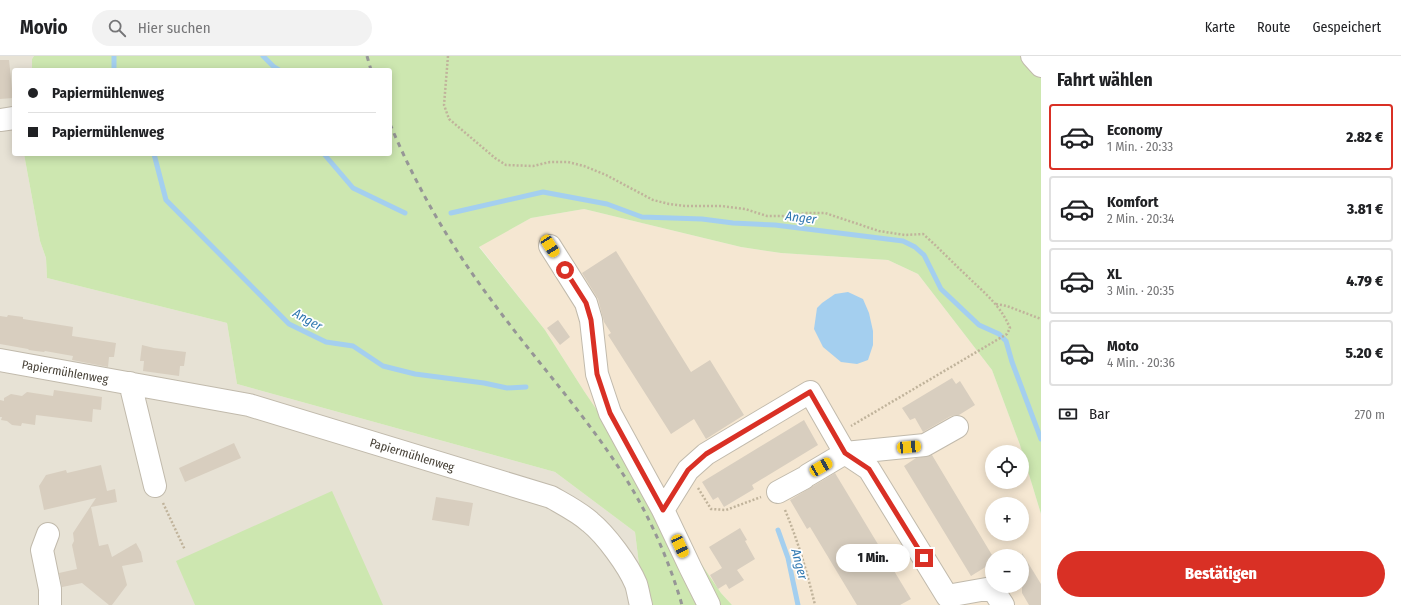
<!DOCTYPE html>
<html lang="de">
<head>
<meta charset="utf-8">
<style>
  body { margin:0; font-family:"Fira Sans Condensed",sans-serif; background:#f2f2f2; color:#202124; height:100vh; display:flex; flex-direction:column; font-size:15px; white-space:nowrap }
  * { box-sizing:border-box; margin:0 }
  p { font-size:13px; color:#757577 }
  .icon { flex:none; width:22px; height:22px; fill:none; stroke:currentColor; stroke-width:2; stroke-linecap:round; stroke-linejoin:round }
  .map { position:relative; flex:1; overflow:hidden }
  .panel { display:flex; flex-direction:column; background:#fff; width:360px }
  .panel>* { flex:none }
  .top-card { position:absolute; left:12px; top:12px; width:380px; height:88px; border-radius:4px; box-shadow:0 2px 10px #0003; display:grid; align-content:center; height:88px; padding:0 16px; background:#fff }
  .controls { position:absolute; left:985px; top:389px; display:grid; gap:8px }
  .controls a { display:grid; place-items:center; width:44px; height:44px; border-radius:50%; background:#fff; box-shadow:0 2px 10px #0003; font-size:20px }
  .end { position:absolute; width:18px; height:18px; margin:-9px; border:5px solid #d93025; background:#fff; box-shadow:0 0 0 2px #fff }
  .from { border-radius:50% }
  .bubble { position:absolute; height:28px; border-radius:14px; background:#fff; box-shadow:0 2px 10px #0003; font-size:13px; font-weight:800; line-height:28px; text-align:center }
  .car { position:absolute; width:12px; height:24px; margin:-12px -6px; border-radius:5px; box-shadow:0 0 3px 1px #0007; background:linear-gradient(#f5c518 24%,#345 0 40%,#f5c518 0 76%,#345 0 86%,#f5c518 0) }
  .top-card b { display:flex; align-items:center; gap:14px; height:38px; font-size:15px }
  .top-card b+b { border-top:1px solid #e0e0e0 }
  .top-card i { width:10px; height:10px; background:#202124 }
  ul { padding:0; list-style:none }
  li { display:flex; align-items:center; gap:12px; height:66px; margin:0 8px 6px; padding:0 8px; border:2px solid #e0e0e0; border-radius:4px }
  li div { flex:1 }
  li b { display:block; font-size:15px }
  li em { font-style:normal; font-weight:800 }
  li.active { border-color:#d93025 }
  li>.icon { width:36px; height:36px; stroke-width:1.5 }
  h2 { padding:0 16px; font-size:18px; line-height:48px }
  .pay { display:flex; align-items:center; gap:10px; height:44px; padding:0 16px; font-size:15px }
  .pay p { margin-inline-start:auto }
  .cta { display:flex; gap:8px; margin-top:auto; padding:8px 16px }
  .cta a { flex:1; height:46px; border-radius:24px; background:#d93025; color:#fff; font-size:16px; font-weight:800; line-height:46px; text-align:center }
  header { display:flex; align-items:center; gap:24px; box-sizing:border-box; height:56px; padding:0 20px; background:#fff; border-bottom:1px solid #e0e0e0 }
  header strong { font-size:19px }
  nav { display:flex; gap:22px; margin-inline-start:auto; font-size:14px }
  .search { width:280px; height:36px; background:#f2f2f2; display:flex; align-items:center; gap:10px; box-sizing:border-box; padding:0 14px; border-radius:22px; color:#757577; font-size:15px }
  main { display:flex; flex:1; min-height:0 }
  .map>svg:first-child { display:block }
  .residential { fill:#e7e2d5 }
  .commercial { fill:#f5e7d2; fill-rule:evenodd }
  .green { fill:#cde7b0 }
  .water { fill:#a4cfef }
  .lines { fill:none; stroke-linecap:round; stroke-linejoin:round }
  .stream { stroke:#a4cfef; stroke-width:5 }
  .building { fill:#d8cebf }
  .minor-casing { stroke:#c1baac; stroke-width:24 }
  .path { stroke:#c0b39b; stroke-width:2.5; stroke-dasharray:2 2; stroke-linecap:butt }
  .minor { stroke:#fff; stroke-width:22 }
  .rail { stroke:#969696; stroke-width:3; stroke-dasharray:5 5; stroke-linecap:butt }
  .route { stroke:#d93025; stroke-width:5 }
  .labels { text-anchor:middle; stroke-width:3.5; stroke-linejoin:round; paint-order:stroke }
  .street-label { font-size:12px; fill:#464036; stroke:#fff }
  .water-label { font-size:13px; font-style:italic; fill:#3078b0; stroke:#fff }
</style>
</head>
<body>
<header>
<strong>Movio</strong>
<div class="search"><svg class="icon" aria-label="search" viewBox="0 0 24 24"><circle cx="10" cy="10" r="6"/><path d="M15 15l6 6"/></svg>Hier suchen</div>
<nav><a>Karte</a><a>Route</a><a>Gespeichert</a></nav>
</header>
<main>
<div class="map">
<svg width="1041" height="549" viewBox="0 0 1041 549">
  <rect width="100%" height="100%" fill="#f3f0e7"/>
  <path class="residential" d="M0,0H34L32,3V14H14V98H24L40,185L46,202L47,222L227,267L237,328L555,416L635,476L644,549H0Z"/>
  <path class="commercial" d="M584,153L741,191L781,197L888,204L918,218L992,314L1020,389L1041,458V549H732L721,537L584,335L545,274L479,190L531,162ZM992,396H1022V426H992ZM992,448H1022V478H992ZM992,500H1022V530H992Z"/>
  <path class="green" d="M34,0H1041V458L1020,389L992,314L918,218L888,204L781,197L741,191L584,153L531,162L479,191L545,274L584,335L721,537L732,549H644L635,476L555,416L237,328L227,267L47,222L46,202L40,185L24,98H390V14H32V3Z
    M332,435L383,549H195L176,505Z"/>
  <path class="water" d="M848,236L863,243L869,257L873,275V289L868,304L857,308L841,306L823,291L814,273L817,252L822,247L835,238Z"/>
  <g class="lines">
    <path class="stream" d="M114,0V14
      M263,0L274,11L279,14
      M154,98L166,144L289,268L326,286L353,290L383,310L415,318L484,327L507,332L526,331
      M324,98L353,132L405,157
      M451,157L543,136L607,148L642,161L702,163L733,167L775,169L903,185L915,191L924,199L941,233L979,269L999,278L1006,285L1012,306L1041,383
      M778,474L788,502L798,549"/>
  </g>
  <path class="building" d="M0,4H9L13,42L0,43Z
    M616,195L691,316L710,304L744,359L706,383L694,363L671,378L608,279L611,277L604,266L598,243L582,217Z
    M8,259L23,261V263L73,271L72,280L116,287L114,301H109L108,311L72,304L73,300L45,295L44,296L36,295L29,294L28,293L0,288V260L7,261Z
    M558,264L570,281L560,289L547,272Z
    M142,289L154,292L186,296L184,310H180L179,320L143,315L144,305H140Z
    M952,322L956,328L960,325L975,349L959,359L951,360L923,376L915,362L910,364L902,352Z
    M54,334L102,341L101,354L93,353L92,366L36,359L35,369L22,367L21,370L12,369L7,365L1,364L2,361H0V344L4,345V342L11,338L22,340L27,336L53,340Z
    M804,364L818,389L752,429L754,433L724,451L718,441L713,444L702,426Z
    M234,387L241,402L185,426L179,412Z
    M932,399L992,499V507L971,520L904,410L916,402Z
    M101,409L107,435L115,433L117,446L91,451L99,490L108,488L112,501L136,487L141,496L143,506L122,510L127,529L112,549H109L82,527L62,531L59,517L77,513L72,489L74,485L73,477L96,442L44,454L39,430L46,419L66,414L67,417Z
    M835,417L911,543L900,549H857L810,471L807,473L790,444Z
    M436,441L473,447L469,470L432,464Z
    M740,472L747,484L745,485L755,503L737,514L744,524L729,533L726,528L718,533L710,519L722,512L709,491Z
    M1022,497L1041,528V549H1029L1022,537Z"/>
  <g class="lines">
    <g class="minor-casing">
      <path id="minor" d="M1032,0L1041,10
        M0,64L14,62
        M550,190L586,247L591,264L597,318L610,357L663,454
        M0,304L249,349L551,441C565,449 579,456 590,466C606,479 628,509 636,528C638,534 639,542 641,549
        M130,327L155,430
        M808,419L845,397L925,389L957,371
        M778,436L804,422
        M48,478L42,494L50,533V549
        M709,549L691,513L663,454L688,414L706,398L810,336L845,397L869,413L947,540L992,532L1003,549"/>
    </g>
    <path class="path" d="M448,0L444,49L449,63L495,102L506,109L533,110L550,106H568L584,110L606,119L653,144L669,148L685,150H722L745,153L767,160H786L806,157H825L879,175L905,179L923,178C938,191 951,205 965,218C983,236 1000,248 1010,272L1007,278L851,370
      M996,248L1007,250L1041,263
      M698,432L711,453L726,454L761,441
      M163,447L185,494
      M785,454C798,485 807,516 815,549"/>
    <use href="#minor" class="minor"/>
    <path class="rail" d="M367,0L371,14
      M390,68C416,130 449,187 489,241C531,299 580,352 619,412C647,454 668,501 682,549"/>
  </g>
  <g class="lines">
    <path class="route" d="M565,214L586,247L591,264L597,318L610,357L663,454L688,414L706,398L810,336L845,397L869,413L924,502"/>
  </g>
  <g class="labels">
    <g class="street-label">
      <text transform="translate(65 316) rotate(10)" y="4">Papiermühlenweg</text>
      <text transform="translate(412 399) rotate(17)" y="4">Papiermühlenweg</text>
    </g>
    <g class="water-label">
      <text transform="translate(801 161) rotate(7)" y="5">Anger</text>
      <text transform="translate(308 263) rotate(29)" y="5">Anger</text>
      <text transform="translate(800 508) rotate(75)" y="5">Anger</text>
    </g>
  </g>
</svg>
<div class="controls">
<a><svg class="icon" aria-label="locate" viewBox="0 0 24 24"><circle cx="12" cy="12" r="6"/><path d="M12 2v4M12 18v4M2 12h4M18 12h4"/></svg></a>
<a>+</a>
<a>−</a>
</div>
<i class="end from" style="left:565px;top:214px"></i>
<i class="end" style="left:924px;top:502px"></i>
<div class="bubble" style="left:836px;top:488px;width:74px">1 Min.</div>
<i class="car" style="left:550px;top:190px;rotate:147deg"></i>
<i class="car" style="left:909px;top:391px;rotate:85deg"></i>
<i class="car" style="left:821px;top:411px;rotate:60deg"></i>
<i class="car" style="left:680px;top:490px;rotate:155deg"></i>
<div class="top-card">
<b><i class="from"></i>Papiermühlenweg</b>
<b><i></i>Papiermühlenweg</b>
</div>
</div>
<section class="panel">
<h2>Fahrt wählen</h2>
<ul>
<li class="active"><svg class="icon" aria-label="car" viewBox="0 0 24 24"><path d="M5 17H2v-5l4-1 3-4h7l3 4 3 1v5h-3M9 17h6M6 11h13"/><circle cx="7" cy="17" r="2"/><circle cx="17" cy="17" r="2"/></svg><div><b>Economy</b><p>1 Min. · 20:33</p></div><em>2.82 €</em></li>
<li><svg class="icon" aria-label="car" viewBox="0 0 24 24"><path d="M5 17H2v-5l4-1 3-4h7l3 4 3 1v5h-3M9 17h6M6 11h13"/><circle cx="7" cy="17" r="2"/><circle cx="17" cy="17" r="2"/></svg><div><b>Komfort</b><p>2 Min. · 20:34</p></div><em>3.81 €</em></li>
<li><svg class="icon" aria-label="car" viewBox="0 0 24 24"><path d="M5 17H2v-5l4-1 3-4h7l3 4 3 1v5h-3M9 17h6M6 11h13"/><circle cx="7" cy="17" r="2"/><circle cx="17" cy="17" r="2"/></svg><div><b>XL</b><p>3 Min. · 20:35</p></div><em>4.79 €</em></li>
<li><svg class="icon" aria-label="car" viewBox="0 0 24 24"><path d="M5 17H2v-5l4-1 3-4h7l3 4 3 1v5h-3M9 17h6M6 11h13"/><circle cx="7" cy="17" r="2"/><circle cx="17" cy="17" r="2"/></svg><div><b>Moto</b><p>4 Min. · 20:36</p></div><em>5.20 €</em></li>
</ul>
<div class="pay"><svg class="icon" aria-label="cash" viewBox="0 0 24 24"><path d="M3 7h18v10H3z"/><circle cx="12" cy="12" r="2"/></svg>Bar<p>270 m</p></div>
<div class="cta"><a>Bestätigen</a></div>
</section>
</main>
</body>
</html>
